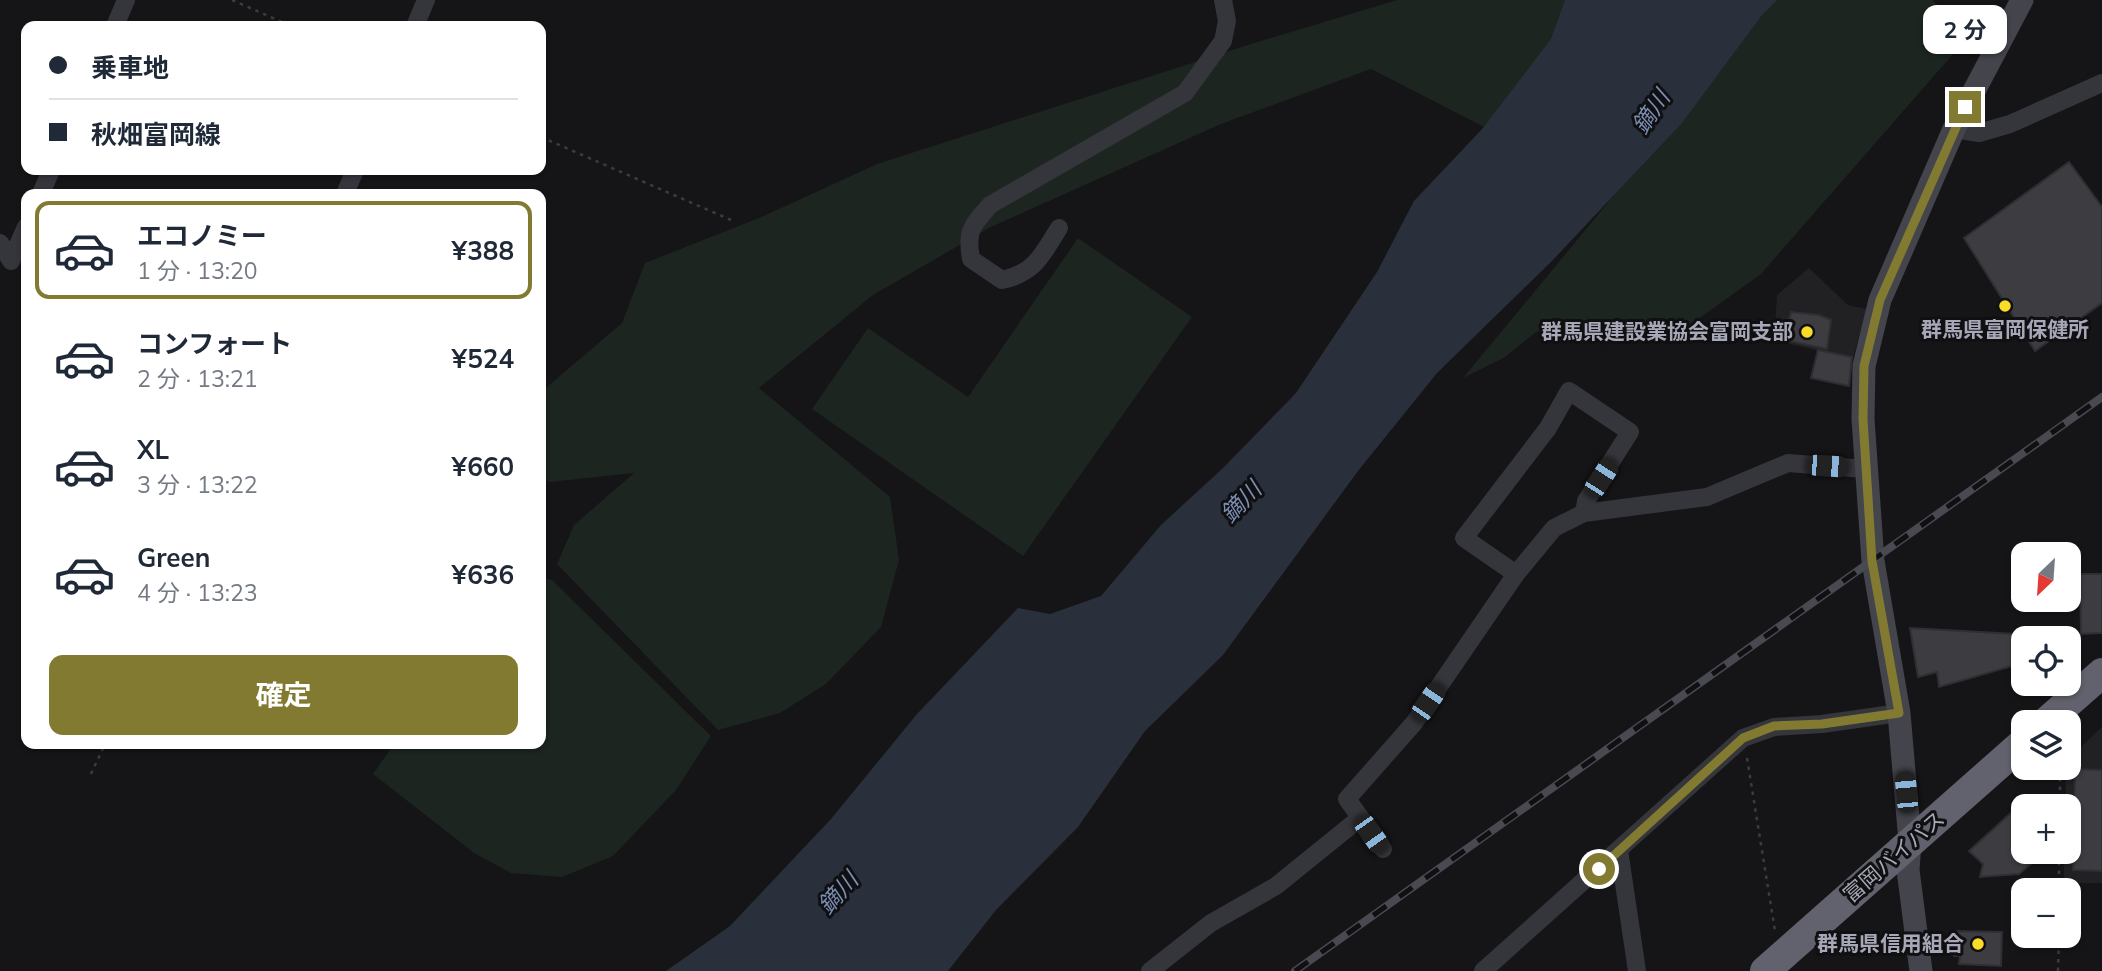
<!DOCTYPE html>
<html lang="ja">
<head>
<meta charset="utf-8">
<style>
  body { margin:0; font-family:Mulish,"Noto Sans JP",sans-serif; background:#f6f6f7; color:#1f2937; height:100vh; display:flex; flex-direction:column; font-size:26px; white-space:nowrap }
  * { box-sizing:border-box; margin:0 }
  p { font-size:23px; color:#747a83 }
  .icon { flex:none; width:38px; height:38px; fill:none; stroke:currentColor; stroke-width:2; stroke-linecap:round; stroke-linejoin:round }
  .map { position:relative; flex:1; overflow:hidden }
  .details { position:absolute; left:21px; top:189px; width:525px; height:560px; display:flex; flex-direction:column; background:#fff; border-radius:14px; box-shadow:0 2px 5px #0004 }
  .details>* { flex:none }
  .banner { position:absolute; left:21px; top:21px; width:525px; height:154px; border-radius:14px; box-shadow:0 2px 5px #0004; display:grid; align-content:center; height:154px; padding:0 28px; background:#fff }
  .needle { width:46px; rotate:205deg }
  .fabs { position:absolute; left:2011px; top:542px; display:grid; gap:14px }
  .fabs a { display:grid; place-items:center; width:70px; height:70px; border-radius:14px; background:#fff; box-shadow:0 2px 5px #0004; font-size:35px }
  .end { position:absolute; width:32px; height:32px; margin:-16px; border:9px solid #827a30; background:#fff; box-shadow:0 0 0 4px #fff }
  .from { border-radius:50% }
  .bubble { position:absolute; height:49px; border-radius:14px; background:#fff; box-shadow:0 2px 5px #0004; font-size:23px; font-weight:700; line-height:49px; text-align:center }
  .car { position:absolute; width:21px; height:42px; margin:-21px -10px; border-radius:9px; box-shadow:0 0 5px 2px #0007; background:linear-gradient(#222 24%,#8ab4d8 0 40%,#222 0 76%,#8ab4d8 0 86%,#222 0) }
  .banner b { display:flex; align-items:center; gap:24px; height:66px; font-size:26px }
  .banner b+b { border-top:2px solid #e0e1e3 }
  .banner i { width:18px; height:18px; background:#1f2937 }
  ul { padding:12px 0 0; list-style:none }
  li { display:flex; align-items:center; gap:21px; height:98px; margin:0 14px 10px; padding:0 14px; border:4px solid transparent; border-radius:14px }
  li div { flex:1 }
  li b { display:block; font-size:26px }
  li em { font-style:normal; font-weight:700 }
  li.active { border-color:#827a30 }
  li>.icon { width:63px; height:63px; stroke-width:1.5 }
  .button { display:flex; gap:14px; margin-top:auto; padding:14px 28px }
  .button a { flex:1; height:80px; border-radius:14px; background:#827a30; color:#fff; font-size:28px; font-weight:700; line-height:80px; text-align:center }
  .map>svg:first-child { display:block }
  .built { fill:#212023 }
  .green { fill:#1c251f }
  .water { fill:#2a303b }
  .building { fill:#3c3c41; stroke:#2f2e33; stroke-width:2 }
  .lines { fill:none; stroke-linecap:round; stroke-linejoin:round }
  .path { stroke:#3b3c43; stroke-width:2.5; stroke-dasharray:3.5 5; stroke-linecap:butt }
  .street { stroke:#35353c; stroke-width:18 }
  .secondary { stroke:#43444c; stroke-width:23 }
  .highway { stroke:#61626d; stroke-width:30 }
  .rail-casing { stroke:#484951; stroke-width:8 }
  .rail { stroke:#100f11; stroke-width:5; stroke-dasharray:16; stroke-linecap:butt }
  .route { stroke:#827a30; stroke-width:9 }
  .poi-dot { fill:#fadc28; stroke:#100f11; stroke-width:2.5 }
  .labels { text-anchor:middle; stroke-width:6; stroke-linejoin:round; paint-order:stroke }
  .poi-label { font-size:21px; font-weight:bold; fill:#a6a8b7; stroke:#100f11; text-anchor:end }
  .street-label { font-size:21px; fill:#a6a8b7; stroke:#100f11 }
  .water-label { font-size:23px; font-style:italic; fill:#7b8eb4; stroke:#100f11 }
</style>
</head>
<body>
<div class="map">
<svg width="2102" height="971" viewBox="0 0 2102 971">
  <rect width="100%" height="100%" fill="#151416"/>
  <path class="built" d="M1809,268L1848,305L1867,309L1853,358L1774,341L1777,295Z
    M2102,727V883H2064V852H2068L2065,768H2068L2069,758Z"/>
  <path class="green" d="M1397,0H1933L1961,45L1761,274L1669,340L1570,324L1536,332L1505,357L1463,378L1615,194L1371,69L1221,124L991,227L873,295L759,388L890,497L899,560L881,627L826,684L780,713L718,730L557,564L574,525L634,473L550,482L541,478V392L622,323L645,263L759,218L877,164L1254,43Z
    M1078,238L1192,317L1023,556L812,409L868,328L968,397Z
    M541,578L552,580L711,736L676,790L613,856L562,877L511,873L474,853L373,774L394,744H541Z"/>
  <path class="water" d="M1565,0H1777L1762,15L1682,123L1551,262L1437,373L1358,471L1223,655L1145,731L1078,827L996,910L948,971H666L730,926L831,819L917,714L1018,608L1050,614L1101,596L1161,525L1223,468L1296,393L1377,272L1414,201L1483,128L1551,39Z"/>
  <path class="building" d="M2069,162L2102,207V303L2035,351L1964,238Z
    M1791,312L1819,315L1831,320L1827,349L1784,340Z
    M1818,350L1852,357L1849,386L1811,378Z
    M2080,574H2102V633L2081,634Z
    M1910,628L2015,634L2019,664L1939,687L1937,672L1918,677Z
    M2075,769L2102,770V871L2073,870Z
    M2023,802V852H2044L2019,874L1980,877L1983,864L1969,851Z
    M1955,931L2002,932L2001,966L1959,964L1960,956H1954Z"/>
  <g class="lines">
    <path class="path" d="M232,0L291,26
      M541,137L731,220
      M1747,758L1775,931
      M91,774L105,744
      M2060,807V768
      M2059,891V852
      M2058,971L2059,936"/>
    <path class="street" d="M115,26L126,0
      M415,26L426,0
      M1954,129L1979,133L2010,124L2102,83
      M41,194L51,170
      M345,194L355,170
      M1059,228C1042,255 1035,273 1002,280L971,259C966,230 972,226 990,205L1185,93L1223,41L1227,21L1223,0
      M0,243L11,261
      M11,261L26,227
      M1516,574L1554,528L1584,513L1707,497L1788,463L1866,469
      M1383,849L1347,799L1414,723L1516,574L1464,538L1548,428L1569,391L1630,432L1586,501L1584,513
      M1619,850L1637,971
      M1150,971L1211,923L1276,886L1360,818
      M1483,971L1743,738L1774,727L1822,724L1899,713"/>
    <path class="secondary" d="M1921,971L1908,870L1910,842L1899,713L1873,561L1863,419L1864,366L1880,300L1954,129L2022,0"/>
    <path class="highway" d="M2045,723L2102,673
      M1765,971L2023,743"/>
    <g class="rail-casing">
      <path id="rail" d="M1295,971L2102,397"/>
    </g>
    <use href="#rail" class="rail"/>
  </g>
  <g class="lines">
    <path class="route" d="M1599,869L1743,738L1774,726L1822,724L1899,713L1872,561L1863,419L1864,366L1880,300L1965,107"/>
  </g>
  <g class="poi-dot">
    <circle cx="2005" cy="306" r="7"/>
    <circle cx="1807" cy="332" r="7"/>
    <circle cx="1978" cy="944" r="7"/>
  </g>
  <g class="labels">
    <g class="poi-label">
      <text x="2005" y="337" text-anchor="middle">群馬県富岡保健所</text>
      <text x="1793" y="339">群馬県建設業協会富岡支部</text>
      <text x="1964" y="951">群馬県信用組合</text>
    </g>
    <g class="street-label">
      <text transform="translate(1894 857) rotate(-41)" y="7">富岡バイパス</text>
    </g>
    <g class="water-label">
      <text transform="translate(1651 112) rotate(-56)" y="8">鏑川</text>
      <text transform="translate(1241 502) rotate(-46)" y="8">鏑川</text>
      <text transform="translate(838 893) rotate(-48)" y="8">鏑川</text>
    </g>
  </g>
</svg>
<div class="fabs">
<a><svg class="needle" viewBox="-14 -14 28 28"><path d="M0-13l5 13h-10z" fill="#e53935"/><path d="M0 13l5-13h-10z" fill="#747a83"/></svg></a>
<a><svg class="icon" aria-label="locate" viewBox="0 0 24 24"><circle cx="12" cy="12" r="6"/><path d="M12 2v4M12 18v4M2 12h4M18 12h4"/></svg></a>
<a><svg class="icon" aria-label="layers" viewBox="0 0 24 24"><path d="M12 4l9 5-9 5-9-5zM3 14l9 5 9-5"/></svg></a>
<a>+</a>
<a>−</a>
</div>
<i class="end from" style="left:1599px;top:869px"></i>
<i class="end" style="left:1965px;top:107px"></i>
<div class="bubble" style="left:1923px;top:5px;width:84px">2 分</div>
<i class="car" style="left:1827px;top:466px;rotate:94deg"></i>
<i class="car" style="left:1601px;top:478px;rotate:33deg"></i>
<i class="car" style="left:1428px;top:702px;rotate:34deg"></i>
<i class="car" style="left:1906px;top:792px;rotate:355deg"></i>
<i class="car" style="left:1371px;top:834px;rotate:145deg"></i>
<div class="banner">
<b><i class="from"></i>乗車地</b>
<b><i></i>秋畑富岡線</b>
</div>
<section class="details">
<ul>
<li class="active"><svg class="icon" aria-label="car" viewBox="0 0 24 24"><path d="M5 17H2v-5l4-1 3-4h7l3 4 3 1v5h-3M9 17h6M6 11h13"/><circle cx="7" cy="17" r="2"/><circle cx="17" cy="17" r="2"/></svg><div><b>エコノミー</b><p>1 分 · 13:20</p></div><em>¥388</em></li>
<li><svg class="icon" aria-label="car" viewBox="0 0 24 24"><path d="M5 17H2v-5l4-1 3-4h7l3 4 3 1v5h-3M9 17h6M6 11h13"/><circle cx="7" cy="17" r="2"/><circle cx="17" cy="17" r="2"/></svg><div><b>コンフォート</b><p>2 分 · 13:21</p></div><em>¥524</em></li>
<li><svg class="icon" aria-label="car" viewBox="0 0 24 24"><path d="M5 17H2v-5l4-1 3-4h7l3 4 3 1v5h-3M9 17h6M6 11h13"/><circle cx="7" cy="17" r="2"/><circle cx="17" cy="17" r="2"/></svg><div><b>XL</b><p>3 分 · 13:22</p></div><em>¥660</em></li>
<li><svg class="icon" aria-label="car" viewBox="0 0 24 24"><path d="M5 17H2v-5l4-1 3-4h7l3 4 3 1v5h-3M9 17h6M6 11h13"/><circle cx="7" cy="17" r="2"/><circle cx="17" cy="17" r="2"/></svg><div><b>Green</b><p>4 分 · 13:23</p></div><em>¥636</em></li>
</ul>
<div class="button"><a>確定</a></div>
</section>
</div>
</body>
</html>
